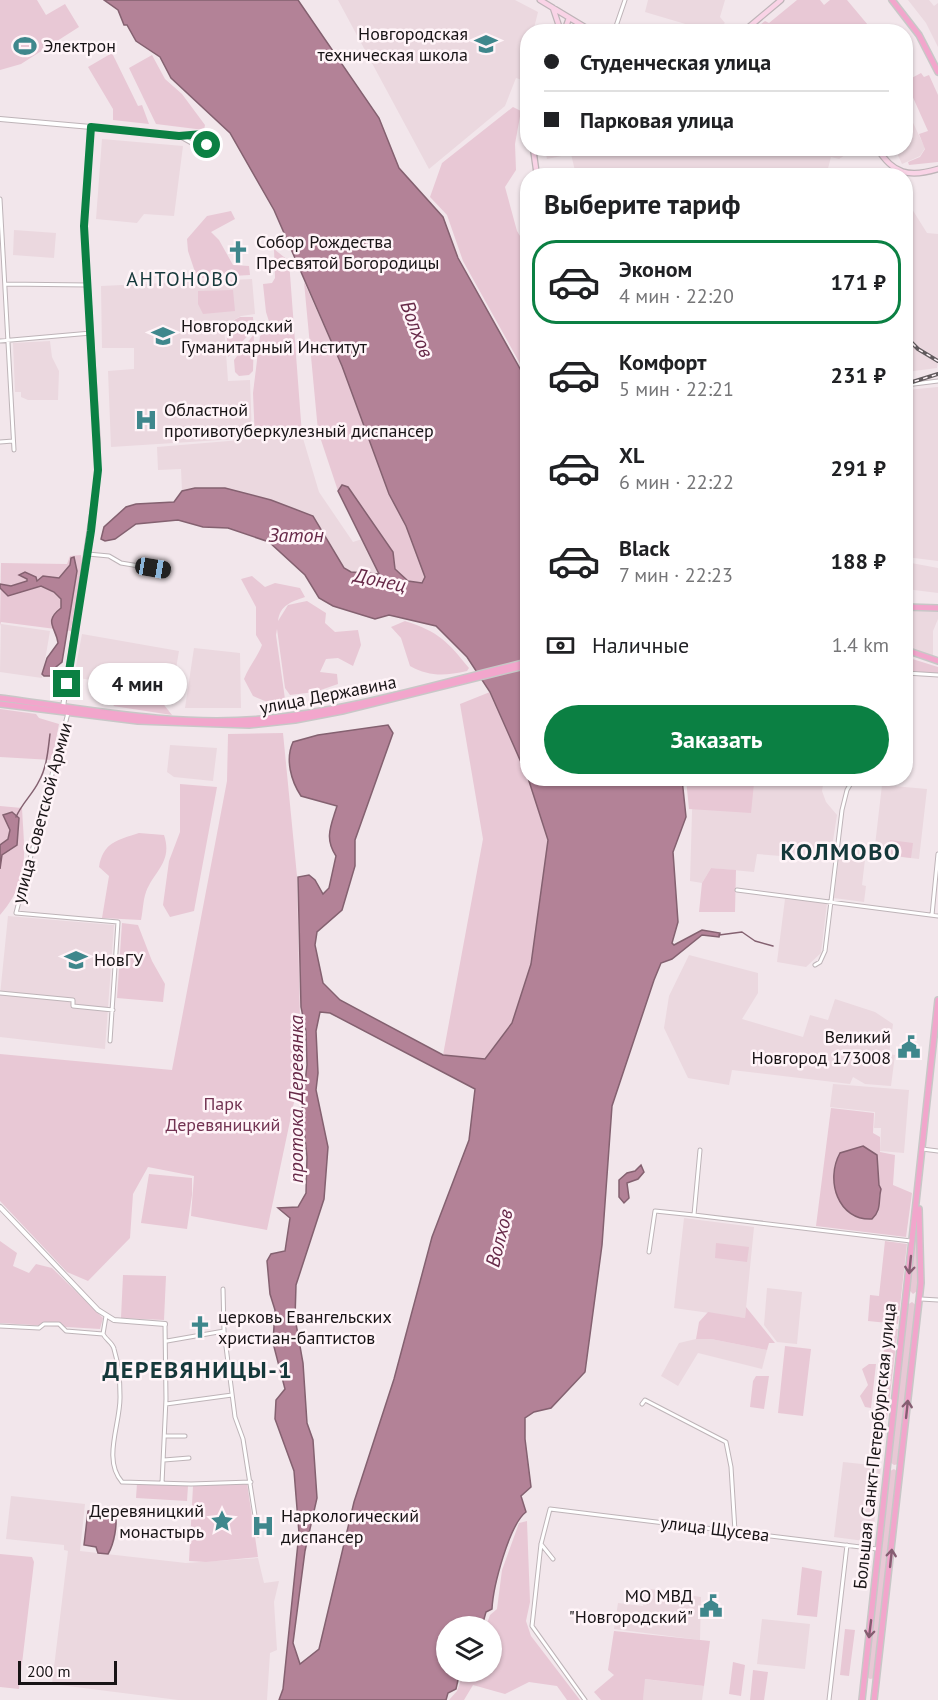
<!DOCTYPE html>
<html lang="ru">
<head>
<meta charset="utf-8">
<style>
  body { margin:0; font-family:"PT Sans",sans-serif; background:#f6f6f6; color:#202124; height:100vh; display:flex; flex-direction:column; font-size:22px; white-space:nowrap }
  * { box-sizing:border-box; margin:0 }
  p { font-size:20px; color:#757577 }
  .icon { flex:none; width:33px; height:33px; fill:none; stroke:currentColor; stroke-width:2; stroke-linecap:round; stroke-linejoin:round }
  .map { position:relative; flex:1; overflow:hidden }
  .panel { position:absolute; left:520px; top:168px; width:393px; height:618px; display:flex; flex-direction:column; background:#fff; border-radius:24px; box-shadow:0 2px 4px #0004 }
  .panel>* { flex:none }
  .banner { position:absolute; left:520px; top:24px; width:393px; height:132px; border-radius:24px; box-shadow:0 2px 4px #0004; display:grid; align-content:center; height:132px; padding:0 24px; background:#fff }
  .buttons { position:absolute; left:436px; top:1616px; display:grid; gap:12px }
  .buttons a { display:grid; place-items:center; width:66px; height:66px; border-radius:50%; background:#fff; box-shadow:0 2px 4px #0004; font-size:30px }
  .scale { position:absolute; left:18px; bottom:15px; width:99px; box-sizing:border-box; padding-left:6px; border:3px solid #181416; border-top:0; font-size:16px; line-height:21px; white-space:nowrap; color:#181416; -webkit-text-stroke:4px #fff4f8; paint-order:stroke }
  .end { position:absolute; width:27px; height:27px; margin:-14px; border:8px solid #0b8043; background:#fff; box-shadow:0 0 0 3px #fff }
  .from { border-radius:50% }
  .bubble { position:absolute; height:42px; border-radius:21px; background:#fff; box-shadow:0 2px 4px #0004; font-size:20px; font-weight:700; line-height:42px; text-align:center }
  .car { position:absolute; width:18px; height:36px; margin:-18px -9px; border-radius:8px; box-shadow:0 0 4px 2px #0007; background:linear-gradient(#222 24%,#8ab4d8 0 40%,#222 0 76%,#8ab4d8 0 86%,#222 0) }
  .banner b { display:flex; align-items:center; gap:21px; height:57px; font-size:22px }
  .banner b+b { border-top:2px solid #e0e0e0 }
  .banner i { width:15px; height:15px; background:#202124 }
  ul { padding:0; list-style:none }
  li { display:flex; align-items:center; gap:18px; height:84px; margin:0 12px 9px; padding:0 12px; border:3px solid transparent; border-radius:24px }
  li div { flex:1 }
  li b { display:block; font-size:22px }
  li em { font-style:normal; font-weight:700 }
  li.on { border-color:#0b8043 }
  li>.icon { width:54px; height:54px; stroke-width:1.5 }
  h2 { padding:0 24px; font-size:27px; line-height:72px }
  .pay { display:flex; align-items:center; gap:15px; height:66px; padding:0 24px; font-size:22px }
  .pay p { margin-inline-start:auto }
  .action { display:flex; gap:12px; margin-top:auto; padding:12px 24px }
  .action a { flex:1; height:69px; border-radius:36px; background:#0b8043; color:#fff; font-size:24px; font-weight:700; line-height:69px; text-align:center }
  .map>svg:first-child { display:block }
  .built { fill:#ebd8df }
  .green { fill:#e8c8d5 }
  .water { fill:#b38297; stroke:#846170; stroke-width:1.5; fill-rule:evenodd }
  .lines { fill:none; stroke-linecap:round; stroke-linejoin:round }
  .stream { stroke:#846170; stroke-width:1.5 }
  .minor-casing { stroke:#beb4b8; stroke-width:5 }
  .tertiary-casing { stroke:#beb4b8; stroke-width:6 }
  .secondary-casing { stroke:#beb4b8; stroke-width:7 }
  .primary-casing { stroke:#c8c7c7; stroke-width:8 }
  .minor { stroke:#fff; stroke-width:3 }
  .tertiary { stroke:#fff; stroke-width:4 }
  .secondary { stroke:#f9d3e6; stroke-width:4.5 }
  .primary { stroke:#f2a6cc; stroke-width:5 }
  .rail-casing { stroke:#615b5e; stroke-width:4 }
  .rail { stroke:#fff4f8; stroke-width:1.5; stroke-dasharray:4.5; stroke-linecap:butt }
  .oneway { stroke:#855d71 }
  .route { stroke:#0b8043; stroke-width:8 }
  .labels { text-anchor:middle; stroke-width:5; stroke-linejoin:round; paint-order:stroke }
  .poi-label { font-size:18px; fill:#181416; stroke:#fff4f8; text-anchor:start }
  .street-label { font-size:18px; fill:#181416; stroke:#fff4f8 }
  .park-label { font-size:18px; fill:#723352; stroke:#fff4f8 }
  .neighbourhood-label { font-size:20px; letter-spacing:1.5px; fill:#15383a; stroke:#fff4f8 }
  .water-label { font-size:20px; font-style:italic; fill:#672948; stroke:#fff4f8 }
  .district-label { font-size:24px; font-weight:bold; letter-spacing:1.5px; fill:#15383a; stroke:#fff4f8 }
</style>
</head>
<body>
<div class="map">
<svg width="938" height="1700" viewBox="0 0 938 1700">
  <rect width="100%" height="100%" fill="#f2e6eb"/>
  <path class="built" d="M338,0H515L538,12L534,28L543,31L528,32V82L516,78L505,106L429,169Z
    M648,0H725L720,17L725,23L714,31H709L645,12Z
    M908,0H929L934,6L938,3V47L926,23Z
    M906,108L925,148L920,156L902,164L896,151L889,154L886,149L906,148Z
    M102,139L183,146L174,216L144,214L137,223L96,219Z
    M545,149V148L854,149L839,159L831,157L826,176L576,175L571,154L547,159Z
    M912,209L927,233L938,234V362L937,368L906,372V213Z
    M14,230L56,233L54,258L13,255Z
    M252,279L255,314L241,316L224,325L228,381L250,380L252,438L111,447L108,371L134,369V348H102L101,286Z
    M50,341L52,357L59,371L58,400H28L21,397V392H15L13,343Z
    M938,387V561L906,557V390Z
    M302,435L319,492L353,542L362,539L379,574L351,572L344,568L313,516L271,500L225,488H195L182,491L181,469L158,470L157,447Z
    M906,562L938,568V593L906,589Z
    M906,609L938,610V619L933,631V658L906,649Z
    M1,624L50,631L42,678L0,672Z
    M82,634L179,651L174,680L130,673L128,687L74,677Z
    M194,648L240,653L241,708H185Z
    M170,745L217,748L213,781L174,777L167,772Z
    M693,779H824L822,791L826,802L837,815L830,860L757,854L754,872L711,868L702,883L690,881Z
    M882,785L927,789L919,859L874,854Z
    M840,848L866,851L862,885L866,886L864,902L834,898Z
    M785,899L827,903L821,953L806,967L777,962Z
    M8,916L114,925L105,1049L0,1037V995Z
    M689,955L758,973V993L742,1019L803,1037L810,1015L828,1020L835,999L875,1012L893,1024L889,1054L895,1055L891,1086L865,1084L853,1077L850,1084L732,1070L729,1085L688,1078L664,1028L669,996Z
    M833,1084L909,1090L904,1153L880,1151L881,1128H874L875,1112L830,1107Z
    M684,1218L754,1227L745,1318L674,1308Z
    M767,1288L802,1292L797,1344L777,1342L764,1325Z
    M696,1339H711L767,1350L762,1369L698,1353L678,1386L661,1376L679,1343Z
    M843,1462L881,1466L872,1542L834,1537Z
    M11,1496L85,1504L80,1551L186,1563L258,1558L264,1583L279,1581L274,1602L277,1650L270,1653L267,1700H178L52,1684L68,1551L64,1550V1545L6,1539Z
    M645,1588L701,1597L700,1640L614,1629L618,1603L643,1606Z
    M762,1619L810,1624L805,1669L757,1664Z
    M644,1679L704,1686L702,1700H643Z"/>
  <path class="green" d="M0,0H37L46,15L65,4L79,27L21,64L0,70Z
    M797,0H820L824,5L830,0H847L873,31L759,32L756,28L765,21L769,23Z
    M112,53L138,106L142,105L149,124L113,120V109L88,67Z
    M152,55L165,79L182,94L205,125L204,130L156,124L129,68Z
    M921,73L924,77L929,75L938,95V162L909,165L908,162L920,157L925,149L919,134L928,131L911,93L906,95V81Z
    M513,107L521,111L515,144L516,170L505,187L517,231L528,249V378L463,261L447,215L430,197L442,163Z
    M231,211L235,219L211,232L219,240L233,265L249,266L250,275L197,278L188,251L187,239L207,216Z
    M274,249L289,261L302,435L255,440L253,393L260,336L271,328L266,312L263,284L272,283L275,278Z
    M304,282L342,366L389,494L406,526L425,577L422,583L408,581L395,569L393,552L342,485L338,491L318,431Z
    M233,290L235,311L203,314L198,304V291Z
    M240,317H253L254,329L228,357L226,324Z
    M254,334L253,371L249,375L239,376L235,372L234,360Z
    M81,555L82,564L71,631L1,622L0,626L1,563L67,564L70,556Z
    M252,576L265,587L275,583L300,588L305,597C291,602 280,605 278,621L288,605L307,601L326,613L325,623L335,632L358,630L361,645L353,666L338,658L326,659L320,672L337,674L338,684L315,692L290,695L285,688L277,629L276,635L285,699L272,704L253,696L244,679C249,666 257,658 262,645L256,635V607L241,579Z
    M405,621C439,632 447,641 469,668L467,671C445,676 430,677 410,666L401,638L391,627Z
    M906,657L938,667V674L906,672Z
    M490,692L523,763L548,840L531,964L512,1023L484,1059L443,1055L483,839L460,704Z
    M129,694L161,701L172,715L113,706Z
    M0,709L36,714L39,718L59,724L52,760L0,757Z
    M283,733L297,876L301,1069L267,1230L191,1216L194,1176L148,1167L133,1194L130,1238L88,1281L67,1272L0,1201V1054L172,1070L227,781L228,734Z
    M686,779V778L785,779V786L754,783L751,813L689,809Z
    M180,784L217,787L194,911L170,917L163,905L169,861L180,832Z
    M0,806L22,808C24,851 31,880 0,915Z
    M139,833L164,835C173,862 154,871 146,892C143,900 143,911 141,920L102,918L109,876L99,867C103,842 118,840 139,833Z
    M890,840L913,843L911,858L888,855Z
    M711,868L736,870L735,912H699L702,883Z
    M122,923L138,925L152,961L165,984L163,1002L117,998Z
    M831,1108L874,1113L873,1133L880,1137V1152L895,1155L893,1185L912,1193L906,1237L816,1226Z
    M149,1174L192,1178V1195L187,1229L141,1223Z
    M917,1220V1291L913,1294L909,1290Z
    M0,1241L17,1253L13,1266L29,1273L36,1264L52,1268L103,1318L100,1329L0,1323Z
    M885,1241L907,1244L898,1324L868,1321L870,1295L879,1296Z
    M716,1243L749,1247L747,1262L715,1258Z
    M123,1275L166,1276L164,1320L121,1318Z
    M912,1302L917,1306L899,1464L894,1465L890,1462L907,1305Z
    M746,1307L775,1343H769L767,1350L711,1339H696L699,1322L708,1312L745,1318Z
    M886,1328L898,1329L887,1419L877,1418Z
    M785,1346L811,1349L803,1416L778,1413Z
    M869,1364H876L871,1408L865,1407L860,1396L868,1385L862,1369Z
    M756,1376H769L764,1409L750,1407L753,1381Z
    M894,1469L898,1472L875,1678L870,1679L866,1676L890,1471Z
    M137,1483L188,1486L187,1501L136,1498Z
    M247,1483L258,1557L206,1562L189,1561L193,1486Z
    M527,1521L530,1602L526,1621L531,1636L580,1700H567L557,1686L529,1682L505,1694L473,1685L464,1700H449L457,1691L464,1671H492V1626H486L490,1615L497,1609L502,1570L519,1523Z
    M0,1554L32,1557L34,1562L19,1689L0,1687Z
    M802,1567L822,1571L817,1617L797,1615Z
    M845,1629L855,1630L849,1676L840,1675Z
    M614,1631L710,1641L704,1686L645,1679L643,1700H601L594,1692L614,1675L608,1670Z
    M733,1662L745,1665L741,1696L729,1694Z
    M753,1670L768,1672L764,1700H750Z"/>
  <path class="water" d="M104,0H298L379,118L399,168L443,217L458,258L528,383V778L490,692L467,657L436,626L389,615L375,619L333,606L319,598L305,575L269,542L228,528L203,527L178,520L136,524L115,539L105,541L101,539L104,527L126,507L136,504L174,502L182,491L195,488H225L271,500L313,516L344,568L351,572L379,574L338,491L342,485L348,487L393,552L395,569L408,581L422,583L425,577L406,526L389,494L342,366L274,210L230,133L171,78L160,57L136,41L127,25H124L118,10Z
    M74,557L77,571L62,662L56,667L55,676H44L42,674L47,658L58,643C56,627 43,622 61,608V599L54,592L41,586L8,596L0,588V584L11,586L27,581V579L19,575L25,572L36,577L37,581L43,576L59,578L70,565L71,558Z
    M388,725L393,733L355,840V866L342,910L317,932L315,945L323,983L340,1000L443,1055L485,1059L512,1023L531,964L548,840L528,778L682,779L686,817L673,852L678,922L672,943L674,945L702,930L720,933L719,937L702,935L672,959L661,963L654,980L612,1106L602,1245L585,1372L551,1408L534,1412L525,1418V1439L531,1487L521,1496L526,1512C509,1525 493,1587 492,1609L486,1612L482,1626H447V1671H460L456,1689L448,1693L446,1700H279L283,1689L299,1533L294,1471L275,1419L276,1400L285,1389L273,1343L275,1310L270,1294L267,1261L271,1254L285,1251L290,1218L278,1208L298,1207L306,1193L307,1157L302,1110L307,1065L306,1031L301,1007L298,877L309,875L315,880L323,894L329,888L336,856C324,838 331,826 337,806L301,796C291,781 285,759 293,742L318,735ZM320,1012L330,1013L475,1089L469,1140L432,1237L394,1379L354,1502L319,1649L300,1664L293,1643L305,1551L317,1498L313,1440L307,1423L303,1363L295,1318L296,1285L324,1199L328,1147L316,1090L318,1073L316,1031Z
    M12,812L19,818L17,845L2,855L0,869V845L8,839L10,830L3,815Z
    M863,1146L877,1155L879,1185L881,1189C878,1200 882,1210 872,1219C838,1221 825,1180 840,1153Z
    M641,1165L644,1172L638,1179L627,1183L629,1198L624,1203L619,1197V1180L627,1173L635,1171Z
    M99,1508L115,1512C118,1524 114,1544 108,1554L98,1553L96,1547L84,1545L88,1511Z"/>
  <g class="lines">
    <path class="stream" d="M16,817C22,803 33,794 39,781C47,767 48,750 50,734
      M719,935L742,932L755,941L773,946"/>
    <g class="minor-casing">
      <path id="minor" d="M614,32L625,0
        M91,127L179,136L203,134L207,136L209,142L205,146L195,145L179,136
        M0,199L14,450
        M5,284L88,285
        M0,341L91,333
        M906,385L938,381
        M0,442L13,441
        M88,554L109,556L121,563L169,571
        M906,673L938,675
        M68,713L16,913L118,922L110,1041
        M737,890L938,916
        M932,915L938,854
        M815,965L820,962L825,951L842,810L847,790L854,778
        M0,993L73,1000V1006L113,1010
        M922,1149L938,1151
        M700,1150L694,1215L911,1241
        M649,1252L655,1211L694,1215
        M223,1289L224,1331L235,1417L243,1439L258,1535
        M921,1299L938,1300
        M106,1316L103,1334C106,1340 113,1343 114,1349C118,1362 120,1382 120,1396C121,1423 102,1459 122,1482L191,1484L251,1482
        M0,1326L39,1328L44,1324H59L66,1331L103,1334
        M167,1341L224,1331
        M166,1404L232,1395
        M642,1404L645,1400L726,1442L731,1467L735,1531
        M165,1436H185
        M164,1460L189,1458
        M162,1483L166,1399L165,1324
        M541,1544L553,1559
        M585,1700L532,1626L541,1544L550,1509L877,1549
        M829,1700L847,1545"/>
    </g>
    <g class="tertiary-casing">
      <path id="tertiary" d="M0,119L91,127L84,227L98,443L97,480L63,707
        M0,1207L98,1310L114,1320L165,1324"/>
    </g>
    <g class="secondary-casing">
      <path id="secondary" d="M540,0L593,32
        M553,8L561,32
        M564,32L569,18
        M576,32L588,30
        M743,32L781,0
        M533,148L537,176
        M877,148C893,174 909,178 938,169"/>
    </g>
    <g class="primary-casing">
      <path id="primary" d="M892,0L919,35L938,72
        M906,607L938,608
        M906,650L938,661
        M0,698C86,709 175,727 262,719C351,711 442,682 528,662
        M0,704L138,721L249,725L295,720L342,711L528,665
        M862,1700L938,1000
        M874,1700L921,1283L919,1209"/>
    </g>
    <use href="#minor" class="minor"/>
    <use href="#tertiary" class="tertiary"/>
    <use href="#secondary" class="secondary"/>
    <use href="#primary" class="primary"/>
    <g class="rail-casing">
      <path id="rail" d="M906,337L918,349L938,361
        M906,384L938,374"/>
    </g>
    <use href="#rail" class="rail"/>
  </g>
  <defs><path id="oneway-shaft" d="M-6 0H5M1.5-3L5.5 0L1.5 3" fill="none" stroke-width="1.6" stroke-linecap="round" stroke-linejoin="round" transform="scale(1.5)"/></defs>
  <g class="oneway">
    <use href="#oneway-shaft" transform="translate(910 1265) rotate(96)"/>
    <use href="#oneway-shaft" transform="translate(907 1409) rotate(-84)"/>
    <use href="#oneway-shaft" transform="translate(891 1558) rotate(-84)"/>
    <use href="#oneway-shaft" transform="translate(870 1629) rotate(97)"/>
  </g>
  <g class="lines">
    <path class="route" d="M67,684L91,531L98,470L84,226L91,127L179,136L203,134L208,138L207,145"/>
  </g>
  <defs>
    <g id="university-bare" transform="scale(1.8)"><path d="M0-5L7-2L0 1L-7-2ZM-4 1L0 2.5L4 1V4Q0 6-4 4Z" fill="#3f878c" stroke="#fff4f8" stroke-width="2.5" paint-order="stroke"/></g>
    <g id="stadium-bare" transform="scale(1.8)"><path d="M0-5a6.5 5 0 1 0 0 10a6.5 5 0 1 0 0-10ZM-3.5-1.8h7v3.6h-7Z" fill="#3f878c" stroke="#fff4f8" stroke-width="2.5" paint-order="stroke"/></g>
    <g id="church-bare" transform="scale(1.8)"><path d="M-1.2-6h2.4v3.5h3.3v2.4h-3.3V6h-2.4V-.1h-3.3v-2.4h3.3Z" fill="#3f878c" stroke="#fff4f8" stroke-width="2.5" paint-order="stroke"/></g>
    <g id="hospital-bare" transform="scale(1.8)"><path d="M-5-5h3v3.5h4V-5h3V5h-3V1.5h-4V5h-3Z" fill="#3f878c" stroke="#fff4f8" stroke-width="2.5" paint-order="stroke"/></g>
    <g id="civic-bare" transform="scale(1.8)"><path d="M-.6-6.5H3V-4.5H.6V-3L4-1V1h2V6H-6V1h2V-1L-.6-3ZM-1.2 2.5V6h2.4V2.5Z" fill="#3f878c" stroke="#fff4f8" stroke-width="2.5" paint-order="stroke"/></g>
    <g id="sight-bare" transform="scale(1.8)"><path d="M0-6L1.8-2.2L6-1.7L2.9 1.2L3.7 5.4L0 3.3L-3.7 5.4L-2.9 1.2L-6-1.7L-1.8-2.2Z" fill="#3f878c" stroke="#fff4f8" stroke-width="2.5" paint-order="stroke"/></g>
  </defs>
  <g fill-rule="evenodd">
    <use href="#university-bare" x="486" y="44"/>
    <use href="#stadium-bare" x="25" y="46"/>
    <use href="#church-bare" x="238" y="252"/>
    <use href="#university-bare" x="163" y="336"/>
    <use href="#hospital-bare" x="146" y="420"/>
    <use href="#university-bare" x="76" y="960"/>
    <use href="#civic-bare" x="909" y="1047"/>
    <use href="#church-bare" x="200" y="1327"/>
    <use href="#sight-bare" x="222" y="1521"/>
    <use href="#hospital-bare" x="263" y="1526"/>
    <use href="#civic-bare" x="711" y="1606"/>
  </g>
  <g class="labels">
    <g class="poi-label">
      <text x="468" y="40" text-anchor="end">Новгородская<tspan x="468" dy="21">техническая школа</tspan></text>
      <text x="43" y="52">Электрон</text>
      <text x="256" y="248">Собор Рождества<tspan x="256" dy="21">Пресвятой Богородицы</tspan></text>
      <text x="181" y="332">Новгородский<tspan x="181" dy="21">Гуманитарный Институт</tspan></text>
      <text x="164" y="416">Областной<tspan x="164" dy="21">противотуберкулезный диспансер</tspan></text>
      <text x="94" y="966">НовГУ</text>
      <text x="891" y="1043" text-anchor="end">Великий<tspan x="891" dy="21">Новгород 173008</tspan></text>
      <text x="218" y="1323">церковь Евангельских<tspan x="218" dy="21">христиан-баптистов</tspan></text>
      <text x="204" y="1517" text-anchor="end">Деревяницкий<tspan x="204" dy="21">монастырь</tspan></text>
      <text x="281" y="1522">Наркологический<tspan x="281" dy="21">диспансер</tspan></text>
      <text x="693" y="1602" text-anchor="end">МО МВД<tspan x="693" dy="21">"Новгородский"</tspan></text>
    </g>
    <g class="street-label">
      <text transform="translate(328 695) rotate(-11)" y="6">улица Державина</text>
      <text transform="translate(42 813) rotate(-75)" y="6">улица Советской Армии</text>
      <text transform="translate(875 1446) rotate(-84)" y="6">Большая Санкт-Петербургская улица</text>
      <text transform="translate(715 1529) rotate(7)" y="6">улица Щусева</text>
    </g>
    <g class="park-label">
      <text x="223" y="1110">Парк<tspan x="223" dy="21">Деревяницкий</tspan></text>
    </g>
    <g class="neighbourhood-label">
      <text x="183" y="286">АНТОНОВО</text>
    </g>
    <g class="water-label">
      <text transform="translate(417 329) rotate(69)" y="7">Волхов</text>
      <text x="296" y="542">Затон</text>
      <text transform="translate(380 580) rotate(12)" y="7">Донец</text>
      <text transform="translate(296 1099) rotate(-90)" y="7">протока Деревянка</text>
      <text transform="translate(499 1238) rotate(-76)" y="7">Волхов</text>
    </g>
    <g class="district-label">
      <text x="841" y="860">КОЛМОВО</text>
      <text x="198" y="1378">ДЕРЕВЯНИЦЫ-1</text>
    </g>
  </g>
</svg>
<div class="buttons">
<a><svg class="icon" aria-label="layers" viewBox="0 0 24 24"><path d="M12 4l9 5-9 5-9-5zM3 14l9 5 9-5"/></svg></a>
</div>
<div class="scale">200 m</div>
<i class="end from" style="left:207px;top:145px"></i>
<i class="end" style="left:67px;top:684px"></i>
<div class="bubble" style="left:88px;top:663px;width:99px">4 мин</div>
<i class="car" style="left:153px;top:568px;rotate:99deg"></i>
<div class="banner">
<b><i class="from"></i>Студенческая улица</b>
<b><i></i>Парковая улица</b>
</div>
<section class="panel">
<h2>Выберите тариф</h2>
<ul>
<li class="on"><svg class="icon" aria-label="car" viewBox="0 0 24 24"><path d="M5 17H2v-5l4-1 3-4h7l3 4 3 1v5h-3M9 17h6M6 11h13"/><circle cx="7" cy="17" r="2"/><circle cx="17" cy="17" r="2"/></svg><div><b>Эконом</b><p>4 мин · 22:20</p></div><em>171 ₽</em></li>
<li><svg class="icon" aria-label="car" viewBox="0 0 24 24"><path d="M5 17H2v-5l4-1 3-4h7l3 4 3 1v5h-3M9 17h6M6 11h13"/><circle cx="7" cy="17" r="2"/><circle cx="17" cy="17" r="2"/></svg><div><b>Комфорт</b><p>5 мин · 22:21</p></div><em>231 ₽</em></li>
<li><svg class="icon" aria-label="car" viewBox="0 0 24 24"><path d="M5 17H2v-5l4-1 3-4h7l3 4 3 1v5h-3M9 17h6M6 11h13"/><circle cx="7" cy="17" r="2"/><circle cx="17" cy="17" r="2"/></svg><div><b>XL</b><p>6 мин · 22:22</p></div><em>291 ₽</em></li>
<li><svg class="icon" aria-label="car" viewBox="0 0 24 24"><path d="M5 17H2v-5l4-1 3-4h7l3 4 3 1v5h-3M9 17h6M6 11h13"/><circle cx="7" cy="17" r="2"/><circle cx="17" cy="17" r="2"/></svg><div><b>Black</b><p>7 мин · 22:23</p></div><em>188 ₽</em></li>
</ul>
<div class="pay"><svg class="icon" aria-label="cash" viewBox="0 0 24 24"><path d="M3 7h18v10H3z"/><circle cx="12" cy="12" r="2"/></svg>Наличные<p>1.4 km</p></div>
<div class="action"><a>Заказать</a></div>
</section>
</div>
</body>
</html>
